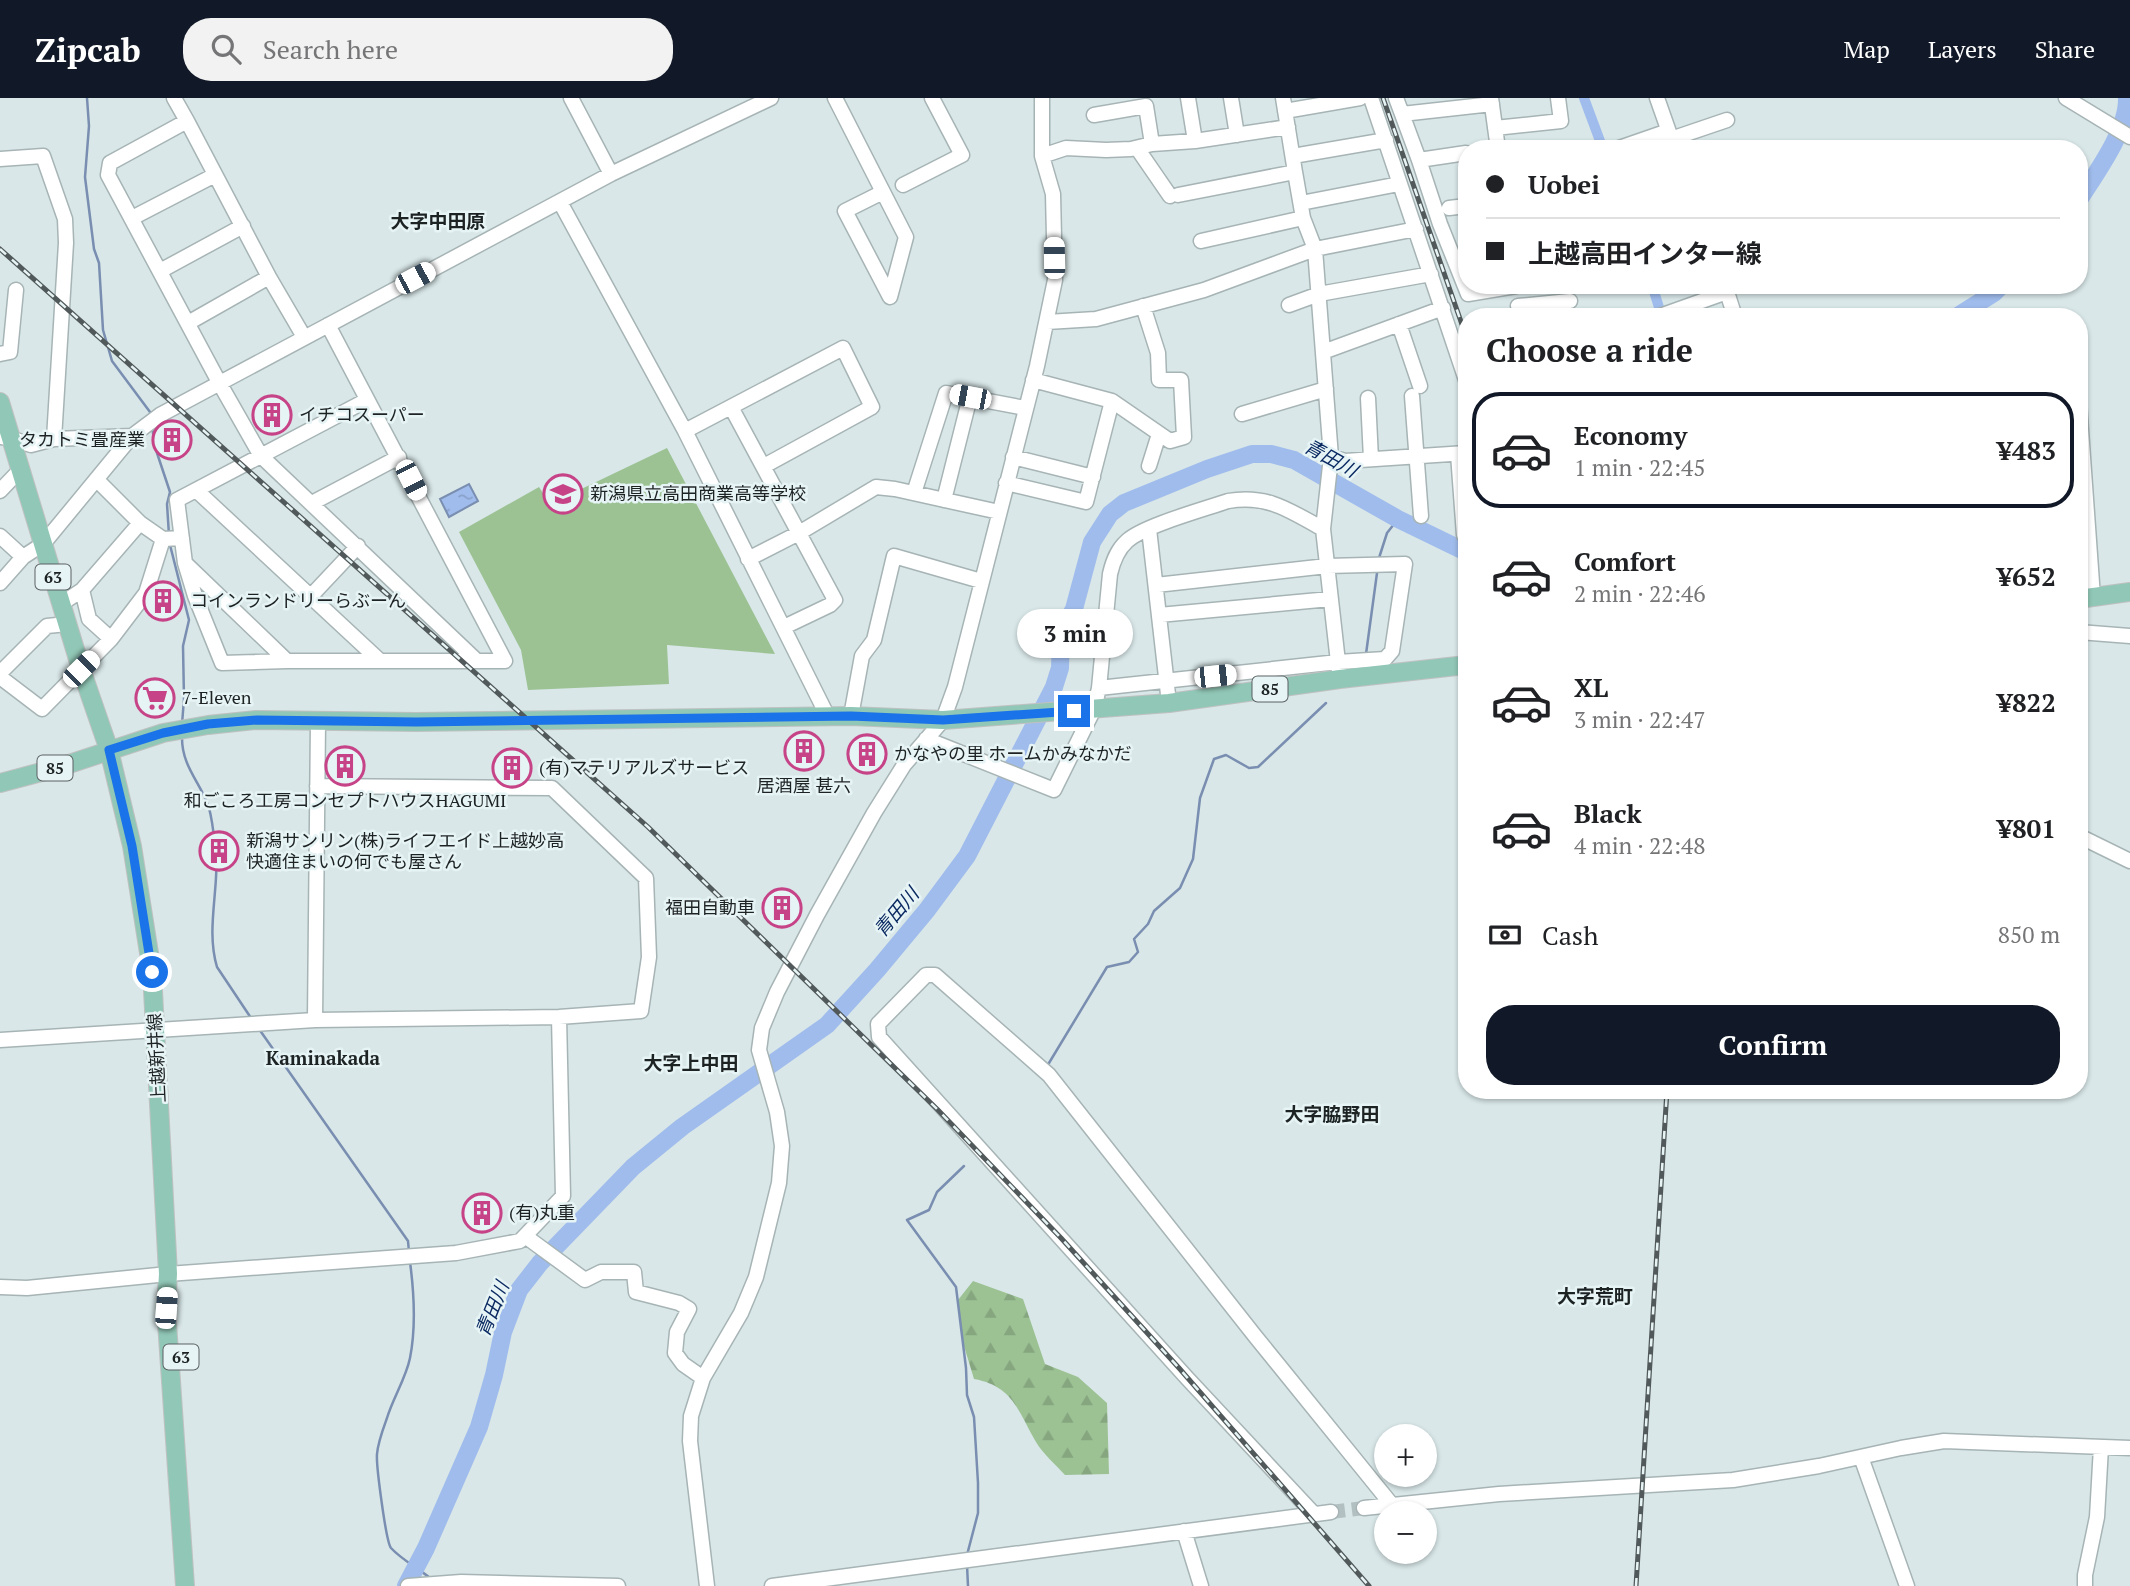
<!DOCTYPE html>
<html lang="en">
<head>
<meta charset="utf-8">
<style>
  body { margin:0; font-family:"PT Serif","Noto Sans JP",serif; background:#f2f2f2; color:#202124; height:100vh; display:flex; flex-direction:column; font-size:26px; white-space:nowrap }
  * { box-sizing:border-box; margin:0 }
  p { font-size:23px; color:#757577 }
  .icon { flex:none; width:38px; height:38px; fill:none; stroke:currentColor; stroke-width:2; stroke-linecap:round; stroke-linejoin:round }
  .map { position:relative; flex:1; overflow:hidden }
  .sheet { position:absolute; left:1458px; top:210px; width:630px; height:791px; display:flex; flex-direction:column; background:#fff; border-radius:28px; box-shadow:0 2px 5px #0004 }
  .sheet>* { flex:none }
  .banner { position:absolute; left:1458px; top:42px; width:630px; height:154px; border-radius:28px; box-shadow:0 2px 5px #0004; display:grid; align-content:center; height:154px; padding:0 28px; background:#fff }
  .controls { position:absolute; left:1374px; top:1326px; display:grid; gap:14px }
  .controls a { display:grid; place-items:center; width:63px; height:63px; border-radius:50%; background:#fff; box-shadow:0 2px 5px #0004; font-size:35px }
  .end { position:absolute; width:32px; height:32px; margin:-16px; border:9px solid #1a73e8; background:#fff; box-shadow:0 0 0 4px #fff }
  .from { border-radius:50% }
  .bubble { position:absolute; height:49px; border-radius:24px; background:#fff; box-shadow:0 2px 5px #0004; font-size:23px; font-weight:700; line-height:49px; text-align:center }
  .car { position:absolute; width:21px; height:42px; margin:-21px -10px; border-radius:9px; box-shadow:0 0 5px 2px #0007; background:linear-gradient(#fff 24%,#345 0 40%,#fff 0 76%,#345 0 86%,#fff 0) }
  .banner b { display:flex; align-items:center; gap:24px; height:66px; font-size:26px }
  .banner b+b { border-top:2px solid #e0e0e0 }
  .banner i { width:18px; height:18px; background:#202124 }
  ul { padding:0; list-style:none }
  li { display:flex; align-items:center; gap:21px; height:116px; margin:0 14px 10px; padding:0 14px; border:4px solid transparent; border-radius:28px }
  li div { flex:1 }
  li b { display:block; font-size:26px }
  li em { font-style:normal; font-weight:700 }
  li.on { border-color:#111827 }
  li>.icon { width:63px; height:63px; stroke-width:1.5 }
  h2 { padding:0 28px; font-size:32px; line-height:84px }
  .pay { display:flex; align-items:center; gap:18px; height:77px; padding:0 28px; font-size:26px }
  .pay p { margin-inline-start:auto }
  .button { display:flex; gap:14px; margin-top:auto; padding:14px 28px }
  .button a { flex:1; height:80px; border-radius:28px; background:#111827; color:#fff; font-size:28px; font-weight:700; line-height:80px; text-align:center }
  header { display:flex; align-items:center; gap:42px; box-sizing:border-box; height:98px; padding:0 35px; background:#111827; color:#fff }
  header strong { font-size:33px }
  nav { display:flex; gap:38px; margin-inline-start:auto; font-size:24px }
  .search { width:490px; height:63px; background:#f2f2f2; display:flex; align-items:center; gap:18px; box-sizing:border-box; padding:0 24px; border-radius:28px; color:#757577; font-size:26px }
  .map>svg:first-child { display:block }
  .forest { fill:url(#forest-firs) }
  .garden { fill:#9cc294 }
  .water { fill:url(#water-ripples); stroke:#798eb0; stroke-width:2 }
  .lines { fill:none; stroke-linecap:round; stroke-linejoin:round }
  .stream { stroke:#798eb0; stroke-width:2.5 }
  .canal { stroke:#a0bcec; stroke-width:10 }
  .river { stroke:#a0bcec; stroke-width:18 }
  .minor-tunnel { stroke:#b3c0c1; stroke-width:14; stroke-dasharray:14 7; stroke-linecap:butt }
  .minor-casing { stroke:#a7b4b5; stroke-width:17 }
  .major-casing { stroke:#c0c1c1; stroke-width:20 }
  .minor { stroke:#fff; stroke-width:14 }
  .major { stroke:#91c7b6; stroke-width:18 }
  .rail-casing { stroke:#51595a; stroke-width:5 }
  .rail { stroke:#e7f4f5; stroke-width:2.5; stroke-dasharray:8; stroke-linecap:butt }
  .route { stroke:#1a73e8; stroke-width:9 }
  .labels { text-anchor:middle; stroke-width:5; stroke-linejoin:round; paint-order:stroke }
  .shield { fill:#e7f4f5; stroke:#5a6162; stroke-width:2 }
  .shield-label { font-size:16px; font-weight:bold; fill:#1d2223 }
  .poi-label { font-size:18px; fill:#1d2223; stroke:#e7f4f5; text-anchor:start }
  .street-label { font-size:18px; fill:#1d2223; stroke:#e7f4f5 }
  .neighbourhood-label { font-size:19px; font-weight:bold; fill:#1d2223; stroke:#e7f4f5 }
  .water-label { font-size:19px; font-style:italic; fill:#0b2a62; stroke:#e7f4f5 }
</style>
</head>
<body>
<header>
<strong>Zipcab</strong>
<div class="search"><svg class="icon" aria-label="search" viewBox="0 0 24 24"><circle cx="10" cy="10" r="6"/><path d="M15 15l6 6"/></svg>Search here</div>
<nav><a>Map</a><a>Layers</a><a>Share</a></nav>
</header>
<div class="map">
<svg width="2130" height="1488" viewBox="0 0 2130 1488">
  <defs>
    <pattern id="forest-firs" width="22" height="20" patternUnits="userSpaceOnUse" patternTransform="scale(1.75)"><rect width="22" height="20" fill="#9cc294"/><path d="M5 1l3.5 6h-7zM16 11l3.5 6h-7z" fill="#86a67f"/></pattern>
    <pattern id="water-ripples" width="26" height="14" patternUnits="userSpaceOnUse" patternTransform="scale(1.75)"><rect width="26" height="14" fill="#a0bcec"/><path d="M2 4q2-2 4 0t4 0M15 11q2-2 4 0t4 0" fill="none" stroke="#89a1ca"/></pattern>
  </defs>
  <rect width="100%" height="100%" fill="#d9e7e8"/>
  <path class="forest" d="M973,1183L1023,1201L1045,1266L1078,1279L1107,1305L1109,1376L1065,1377C1056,1367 1043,1356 1036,1344C1018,1313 1013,1288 974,1281L964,1248L958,1202Z"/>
  <path class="garden" d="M667,350L775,556L667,547L669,586L528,592L521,552L459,434L539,389L550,406Z"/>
  <path class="water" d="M469,386L478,403L449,419L440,401Z"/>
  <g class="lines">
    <path class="stream" d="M87,0L89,28L85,79L94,151L99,165L103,232L112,263L150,314L151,318
      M2127,14L2130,12
      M152,328L155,349L170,394L167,406L169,437
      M170,447L189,522L183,548L184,601L182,626
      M1379,460L1387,435L1398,421
      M1366,556L1377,475
      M182,640C182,666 197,681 207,704C212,716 213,733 215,746C221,787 205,829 217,869L251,920
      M259,931L408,1143L409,1154
      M1049,965L1107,869L1129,864L1138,854L1134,841L1148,826L1154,813L1180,790L1193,761L1200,700L1214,661L1226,657L1249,670L1258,669L1326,605
      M964,1068L937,1094L929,1112L907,1122L956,1189L966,1270L967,1297L974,1319L978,1385V1415L967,1457
      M410,1164C414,1194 416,1230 410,1260C406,1280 393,1300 387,1320C383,1331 378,1344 377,1356C376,1367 386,1444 391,1450C402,1462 418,1470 430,1480
      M967,1467L968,1488"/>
    <path class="canal" d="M1584,0L1603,51
      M1652,187L1662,219"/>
    <path class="river" d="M2079,102C2096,75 2128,32 2127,0
      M1956,219L1994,195L2002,187
      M406,1488L426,1450L479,1329L494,1277L503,1234L519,1192L540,1165L633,1069L682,1029L827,927L877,872L927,812L967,758L1054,589L1060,570L1061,536L1074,511L1092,444L1110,416L1124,405L1207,371L1252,356H1271L1294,362L1398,421L1466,454"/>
    <path class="minor-tunnel" d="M1331,1414L1364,1410"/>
    <g class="minor-casing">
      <path id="minor" d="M174,0L187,23
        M571,0L611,76
        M835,0L906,139L890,199L845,113L883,94
        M1188,0L1195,43
        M1231,0L1237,37
        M1371,0L1466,282
        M1396,0L1402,16L1492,6
        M1491,0L1498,51
        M1657,0L1675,51
        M2066,0L2130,39
        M1285,13L1360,0
        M1402,16L1419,62L1466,55
        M1094,17L1146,8L1152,46
        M1495,30L1561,23L1558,0
        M1671,41L1727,22
        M1137,50L1170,98
        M1616,51L1668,33
        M1042,58L1066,50L1106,52L1131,51L1152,46L1195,43L1288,29
        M1293,58L1386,42
        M0,61L43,58L65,121L66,145L54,341
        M1419,62L1440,126L1468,196L1516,188
        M903,87L962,57L932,0
        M1178,97L1295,74L1283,0
        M560,104L685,333L828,619
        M1301,105L1399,86
        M1449,110L1466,108
        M132,120L215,77
        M1303,120L1315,151L1331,359L1323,431L1339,573
        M1201,143L1303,120L1295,74
        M160,173L243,128
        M1727,194L1735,219
        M1289,207L1319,196L1431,176
        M1518,208L1570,203
        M1657,219L1727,194L1725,187
        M1047,224L1096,221L1204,192L1315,151L1416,131
        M188,225L269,179
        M1399,226L1420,288
        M328,227L505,563H287L222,565L195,498L185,465L177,402L367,302
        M304,239L269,179L187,23L110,65L108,77L220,286L261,358L477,563
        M1323,254L1443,210
        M0,256L10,254L16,192
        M1412,298L1421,418
        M1368,300L1371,361
        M1112,303L1170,343L1184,339L1181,282H1159L1158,255L1143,208
        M2079,303L2093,499
        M731,309L835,502L830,507L784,529
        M1242,316L1326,291
        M685,333L843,250L872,309L764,368
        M0,339L10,340L31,347L54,341L132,338
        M1458,356L1464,437
        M1013,359L1093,379
        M1331,359L1345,363L1466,355
        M1149,368L1159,336
        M97,382L140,425
        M1006,385L1086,404L1112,303L1033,282
        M196,392L379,562
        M0,393L20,372
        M914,395L946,295L1025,310
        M944,402L970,299
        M312,405L399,359
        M1149,431L1169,605
        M0,438L23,459
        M748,461L799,435L876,389L895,391L999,414
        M186,466L287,563
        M0,485L23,459L43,446L132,338L160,317L611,76L771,0
        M82,492L89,521L111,541
        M310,499L358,448
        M61,506L82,492L140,425L163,441
        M1159,517L1330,501
        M2079,534L2130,538
        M0,575L47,528L67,526
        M0,579L42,611L111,541L146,495L163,441L182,440
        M1099,590L1338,564L1385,561L1392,553L1405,466L1327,468L1156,487
        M851,618L862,558L874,542L894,458L981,483
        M926,641L1054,692L1094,611L1099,590L1110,476C1113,463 1117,452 1127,443C1143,428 1205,411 1228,403C1268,396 1290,413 1323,431
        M2079,738L2130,763
        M315,922L318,623
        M0,942L315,922L559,919L641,913L649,859L646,780L552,690L317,688
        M525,1138L585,1182L601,1174H634L636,1194L679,1205L689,1211L677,1234L675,1255L683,1266L703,1280
        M0,1189L27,1190L168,1176L456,1155L520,1143L563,1098L559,919
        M1861,1359L1907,1488
        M1364,1410L1499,1396L1733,1382L1819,1368L1901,1350L1944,1343L2130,1350
        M1314,1416L1187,1280L879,939L878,926L926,877H935L1049,977L1255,1238L1392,1407
        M1184,1433L1201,1488
        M408,1488L461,1484L618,1488
        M707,1488L690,1343L691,1318L703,1280L741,1215L756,1179L779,1085L782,1048L777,1014L759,952L762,930L777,894L817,817L874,715L904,667L943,622L955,589L1037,268L1055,182L1053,96L1042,58V0
        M772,1488L1331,1414
        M2085,1488V1477L2097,1419L2101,1349"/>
    </g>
    <g class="major-casing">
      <path id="major" d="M0,304L81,571L109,652L132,748L152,874L168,1176L166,1210L185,1488
        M2079,501L2130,494
        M0,685L60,669L163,635L208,627L256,622L416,624L851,618L943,622L1169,605L1340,581L1466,567"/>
    </g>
    <use href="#minor" class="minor"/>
    <use href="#major" class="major"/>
    <g class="rail-casing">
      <path id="rail" d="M1383,0L1466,238
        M0,151L648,729L937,1011L1061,1140L1179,1270L1369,1488
        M1636,1488L1667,992"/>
    </g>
    <use href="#rail" class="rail"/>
  </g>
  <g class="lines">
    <path class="route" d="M152,874L132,748L109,652L163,635L208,626L257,622L416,624L851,618L943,622L1074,613"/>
  </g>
  <defs>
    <g id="building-ring" transform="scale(2.0125)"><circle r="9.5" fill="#e7f4f5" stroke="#c74388" stroke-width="1.5"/><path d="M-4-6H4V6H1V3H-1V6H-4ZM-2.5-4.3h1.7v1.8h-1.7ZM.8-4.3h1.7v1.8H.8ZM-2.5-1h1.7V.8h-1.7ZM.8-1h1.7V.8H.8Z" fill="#c74388"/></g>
    <g id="school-ring" transform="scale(2.0125)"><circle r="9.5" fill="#e7f4f5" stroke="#c74388" stroke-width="1.5"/><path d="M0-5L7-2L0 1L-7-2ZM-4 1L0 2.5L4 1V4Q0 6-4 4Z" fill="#c74388"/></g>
    <g id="supermarket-ring" transform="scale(2.0125)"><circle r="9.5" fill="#e7f4f5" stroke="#c74388" stroke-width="1.5"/><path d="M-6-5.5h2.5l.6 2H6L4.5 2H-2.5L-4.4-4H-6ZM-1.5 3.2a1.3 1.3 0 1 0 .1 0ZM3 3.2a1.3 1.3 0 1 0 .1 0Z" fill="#c74388"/></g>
  </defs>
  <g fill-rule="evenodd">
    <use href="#building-ring" x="272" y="317"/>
    <use href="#building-ring" x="172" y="342"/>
    <use href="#school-ring" x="563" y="396"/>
    <use href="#building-ring" x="163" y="503"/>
    <use href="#supermarket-ring" x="155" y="600"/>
    <use href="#building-ring" x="804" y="653"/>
    <use href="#building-ring" x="867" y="656"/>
    <use href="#building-ring" x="345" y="668"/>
    <use href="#building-ring" x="512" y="670"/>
    <use href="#building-ring" x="219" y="753"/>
    <use href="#building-ring" x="782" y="810"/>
    <use href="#building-ring" x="482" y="1115"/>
  </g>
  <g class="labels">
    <g class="shield">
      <rect x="35.5" y="466.5" width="35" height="25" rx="5"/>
      <rect x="1252.5" y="578.5" width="35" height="25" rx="5"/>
      <rect x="37.5" y="657.5" width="35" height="25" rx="5"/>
      <rect x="163.5" y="1246.5" width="35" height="25" rx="5"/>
    </g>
    <g class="shield-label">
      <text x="53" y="485">63</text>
      <text x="1270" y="597">85</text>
      <text x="55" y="676">85</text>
      <text x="181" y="1265">63</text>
    </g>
    <g class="poi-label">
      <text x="299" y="323">イチコスーパー</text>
      <text x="145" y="348" text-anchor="end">タカトミ畳産業</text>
      <text x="590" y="402">新潟県立高田商業高等学校</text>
      <text x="190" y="509">コインランドリーらぶーん</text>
      <text x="182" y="606">7-Eleven</text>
      <text x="894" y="662">かなやの里 ホームかみなかだ</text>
      <text x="539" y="676">(有)マテリアルズサービス</text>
      <text x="804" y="694" text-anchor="middle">居酒屋 甚六</text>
      <text x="345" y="709" text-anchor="middle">和ごころ工房コンセプトハウスHAGUMI</text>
      <text x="246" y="749">新潟サンリン(株)ライフエイド上越妙高<tspan x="246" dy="21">快適住まいの何でも屋さん</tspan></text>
      <text x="755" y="816" text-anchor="end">福田自動車</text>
      <text x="509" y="1121">(有)丸重</text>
    </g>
    <g class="street-label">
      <text transform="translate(157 960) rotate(-93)" y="6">上越新井線</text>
    </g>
    <g class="neighbourhood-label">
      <text x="438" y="130">大字中田原</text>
      <text x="323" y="967">Kaminakada</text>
      <text x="691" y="972">大字上中田</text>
      <text x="1332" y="1023">大字脇野田</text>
      <text x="1595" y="1205">大字荒町</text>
    </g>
    <g class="water-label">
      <text transform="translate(1331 360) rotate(29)" y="7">青田川</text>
      <text transform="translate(896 814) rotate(-50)" y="7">青田川</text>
      <text transform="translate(492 1211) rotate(-68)" y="7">青田川</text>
    </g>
  </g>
</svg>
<div class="controls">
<a>+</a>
<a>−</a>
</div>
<i class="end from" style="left:152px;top:874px"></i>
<i class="end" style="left:1074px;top:613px"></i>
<div class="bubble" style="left:1017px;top:511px;width:116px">3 min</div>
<i class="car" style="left:1054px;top:160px;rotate:359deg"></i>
<i class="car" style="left:415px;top:180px;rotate:62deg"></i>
<i class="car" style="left:970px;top:299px;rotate:281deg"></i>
<i class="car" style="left:411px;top:382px;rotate:153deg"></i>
<i class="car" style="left:81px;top:571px;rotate:45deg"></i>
<i class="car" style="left:1215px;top:578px;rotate:84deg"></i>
<i class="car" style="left:166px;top:1210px;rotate:4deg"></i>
<div class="banner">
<b><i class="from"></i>Uobei</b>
<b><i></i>上越高田インター線</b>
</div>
<section class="sheet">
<h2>Choose a ride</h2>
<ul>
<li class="on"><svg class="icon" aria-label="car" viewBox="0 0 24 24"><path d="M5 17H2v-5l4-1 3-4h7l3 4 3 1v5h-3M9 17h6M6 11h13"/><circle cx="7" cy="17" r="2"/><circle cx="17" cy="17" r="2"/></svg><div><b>Economy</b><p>1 min · 22:45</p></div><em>¥483</em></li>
<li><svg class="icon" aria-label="car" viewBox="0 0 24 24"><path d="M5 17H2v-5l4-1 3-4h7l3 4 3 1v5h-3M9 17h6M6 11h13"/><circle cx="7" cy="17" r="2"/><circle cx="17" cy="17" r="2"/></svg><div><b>Comfort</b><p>2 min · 22:46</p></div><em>¥652</em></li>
<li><svg class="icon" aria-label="car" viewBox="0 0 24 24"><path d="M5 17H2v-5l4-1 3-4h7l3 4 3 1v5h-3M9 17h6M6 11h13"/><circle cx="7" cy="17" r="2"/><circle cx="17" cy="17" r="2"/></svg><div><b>XL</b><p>3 min · 22:47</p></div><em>¥822</em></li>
<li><svg class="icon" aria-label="car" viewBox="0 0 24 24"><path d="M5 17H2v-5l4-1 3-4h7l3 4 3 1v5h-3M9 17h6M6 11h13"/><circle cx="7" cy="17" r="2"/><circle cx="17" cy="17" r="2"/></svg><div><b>Black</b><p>4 min · 22:48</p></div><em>¥801</em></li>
</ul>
<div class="pay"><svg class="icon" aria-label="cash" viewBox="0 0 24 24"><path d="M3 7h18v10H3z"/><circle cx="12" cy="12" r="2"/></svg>Cash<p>850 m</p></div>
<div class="button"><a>Confirm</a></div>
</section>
</div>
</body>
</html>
